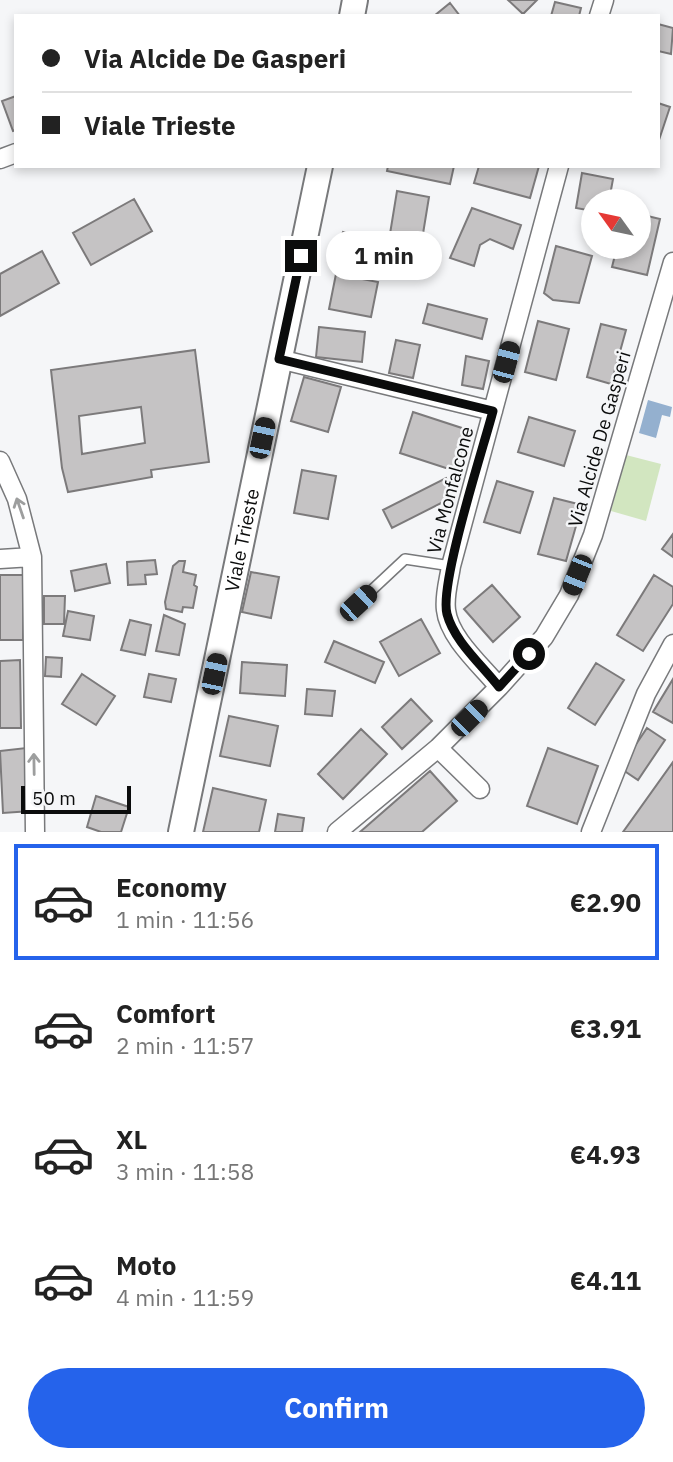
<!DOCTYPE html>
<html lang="en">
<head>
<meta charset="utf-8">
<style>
  body { margin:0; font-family:"IBM Plex Sans",sans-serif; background:#f2f2f2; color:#222; height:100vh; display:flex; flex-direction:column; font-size:26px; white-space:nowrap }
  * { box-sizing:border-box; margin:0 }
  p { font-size:23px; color:#767676 }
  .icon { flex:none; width:38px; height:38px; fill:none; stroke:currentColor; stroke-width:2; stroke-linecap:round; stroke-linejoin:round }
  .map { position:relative; height:832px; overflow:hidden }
  .panel { display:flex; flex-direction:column; background:#fff; flex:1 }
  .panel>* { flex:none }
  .banner { position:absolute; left:14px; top:14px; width:646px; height:154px; border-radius:0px; box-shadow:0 4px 10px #0003; display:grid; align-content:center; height:154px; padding:0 28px; background:#fff }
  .needle { width:46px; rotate:303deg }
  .tools { position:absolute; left:581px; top:189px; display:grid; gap:14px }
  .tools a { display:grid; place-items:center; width:70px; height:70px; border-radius:50%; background:#fff; box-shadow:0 4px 10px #0003; font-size:35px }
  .scale { position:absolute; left:21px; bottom:18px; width:110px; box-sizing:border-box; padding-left:7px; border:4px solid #0b0c0c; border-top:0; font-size:19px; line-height:24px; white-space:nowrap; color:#0b0c0c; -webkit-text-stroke:5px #f5f6f8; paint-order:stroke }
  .end { position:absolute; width:32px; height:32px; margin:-16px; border:9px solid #0b0c0c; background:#fff; box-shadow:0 0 0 4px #fff }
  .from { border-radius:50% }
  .bubble { position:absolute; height:49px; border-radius:24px; background:#fff; box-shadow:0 4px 10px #0003; font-size:23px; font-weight:700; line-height:49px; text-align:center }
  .car { position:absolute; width:21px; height:42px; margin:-21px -10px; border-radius:9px; box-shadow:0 0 5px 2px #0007; background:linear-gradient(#222 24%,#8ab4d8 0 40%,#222 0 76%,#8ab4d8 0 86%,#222 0) }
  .banner b { display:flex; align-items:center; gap:24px; height:66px; font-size:26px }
  .banner b+b { border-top:2px solid #e0e0e0 }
  .banner i { width:18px; height:18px; background:#222 }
  ul { padding:12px 0 0; list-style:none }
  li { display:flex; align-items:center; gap:21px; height:116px; margin:0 14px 10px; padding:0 14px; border:4px solid transparent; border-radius:0px }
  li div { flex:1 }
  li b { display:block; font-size:26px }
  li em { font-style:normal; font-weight:700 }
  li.current { border-color:#2563eb }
  li>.icon { width:63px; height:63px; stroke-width:1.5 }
  .button { display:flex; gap:14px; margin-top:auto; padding:14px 28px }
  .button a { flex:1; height:80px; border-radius:42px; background:#2563eb; color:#fff; font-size:28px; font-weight:700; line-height:80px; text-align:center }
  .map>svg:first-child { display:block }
  .green { fill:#d2e6c0 }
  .water { fill:#94b0cf }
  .building { fill:#c5c3c4; stroke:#7c7a7b; stroke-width:2; fill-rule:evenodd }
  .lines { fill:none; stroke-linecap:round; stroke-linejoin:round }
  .service-casing { stroke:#78797b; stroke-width:12 }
  .minor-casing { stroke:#78797b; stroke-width:21 }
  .secondary-casing { stroke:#78797b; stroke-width:28 }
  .service { stroke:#fff; stroke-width:9 }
  .minor { stroke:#fff; stroke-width:18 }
  .secondary { stroke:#fff; stroke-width:24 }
  .oneway { stroke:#9d9e9e }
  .route { stroke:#0b0c0c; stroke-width:9 }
  .labels { text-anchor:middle; stroke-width:5; stroke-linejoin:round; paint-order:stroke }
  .street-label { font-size:19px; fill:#0b0c0c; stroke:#f5f6f8 }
</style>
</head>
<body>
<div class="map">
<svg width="673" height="832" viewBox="0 0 673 832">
  <rect width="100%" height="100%" fill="#f5f6f8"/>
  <path class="green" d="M626,455L661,464L646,521L611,511Z"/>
  <path class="water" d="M648,400L672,407L670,417L662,415L656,438L639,433Z"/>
  <path class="building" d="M508,0H537L523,14Z
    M555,2L581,8L579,16H551Z
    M450,3L460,16H434Z
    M658,24L673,28L671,54L658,51Z
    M16,96V130L13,131L2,101Z
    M658,103L670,107L658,143Z
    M388,166H454L450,184L387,171Z
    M479,166H539L530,198L474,183Z
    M582,173L613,179L609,201H593V211L576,208Z
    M397,191L429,197L421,246L389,240Z
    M134,199L152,231L91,265L73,233Z
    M472,208L521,225L513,249L490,239L480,245L474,266L450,258Z
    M639,214L660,219L647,275L612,267L617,247H639Z
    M343,232L370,242L360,271L332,261Z
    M556,246L592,256L579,303L553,300L544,293Z
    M42,251L59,283L0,316V274Z
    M336,274L378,282L371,317L329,309Z
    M428,304L487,319L482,339L423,323Z
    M538,321L569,329L556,380L525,372Z
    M601,324L626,330L611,384L587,377Z
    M319,327L365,332L362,362L316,357Z
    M396,340L420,345L413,378L389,373Z
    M195,350L209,462L151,470L152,477L68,492L62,468L51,370ZM141,407L145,443L82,454L79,416Z
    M466,356L489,361L483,389L462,385Z
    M304,377L341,387L328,432L291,421Z
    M413,412L468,430L455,471L400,453Z
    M529,417L575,431L564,466L518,452Z
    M302,470L336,476L328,519L294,513Z
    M446,478L455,496L392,528L383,510Z
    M497,481L533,492L520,533L484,522Z
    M554,498L582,505L566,561L538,554Z
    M673,534V557L662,549Z
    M155,560L157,574L145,575L146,584L128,585L127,562Z
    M179,561H185L183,572L196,575L194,585L197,587L193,608L183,607L182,612L166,609L165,602L173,566Z
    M106,564L110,583L75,591L71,571Z
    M251,572L279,577L271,618L242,612Z
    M0,575H24L23,640H0Z
    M654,575L673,587V604L643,651L617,635Z
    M492,585L520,617L493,642L464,609Z
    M44,596H65L64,624H44Z
    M68,611L94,616L90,640L63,636Z
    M164,615L185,624L179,655L156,651Z
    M421,619L440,653L399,676L380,642Z
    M130,620L151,625L145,655L121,650Z
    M334,641L384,662L375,683L325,662Z
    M46,657L62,658L61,677L45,676Z
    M20,660L21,728H0V661Z
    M242,662L287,665L285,696L240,693Z
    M596,663L624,680L595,725L568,708Z
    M82,674L115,696L96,725L62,704Z
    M149,674L176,679L171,702L144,697Z
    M673,679V723L653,712Z
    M307,689L335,691L332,716L305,714Z
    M411,699L432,721L402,749L382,727Z
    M229,716L278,726L270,766L220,756Z
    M647,728L665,740L638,780L620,768Z
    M361,729L387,754L343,799L318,774Z
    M26,748L31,811L3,813L0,751Z
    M548,748L598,766L577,824L527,806Z
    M673,762V832H623Z
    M430,771L457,801L422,832H360Z
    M213,788L266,800L259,832H203Z
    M96,796L129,807L121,832H101L87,827Z
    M278,814L304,818L302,832H275Z"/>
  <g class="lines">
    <g class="service-casing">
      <path id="service" d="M358,603L405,559L451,566"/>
    </g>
    <g class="minor-casing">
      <path id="minor" d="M599,16L604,0
        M0,159L16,153
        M279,359L493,411
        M0,461L17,499L32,557L35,832
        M0,559L32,557
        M499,687L544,637L569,595L593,535L673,262
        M438,748L480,789
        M337,832L438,748L499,687C482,666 449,638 446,610C444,596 449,580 451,566L559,166
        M591,832L646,694L673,644"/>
    </g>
    <g class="secondary-casing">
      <g id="secondary">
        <path d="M352,16L355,0"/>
        <path id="s1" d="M181,832L320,166"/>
      </g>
    </g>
    <use href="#service" class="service"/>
    <use href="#minor" class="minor"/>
    <use href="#secondary" class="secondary"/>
  </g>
  <defs><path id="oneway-shaft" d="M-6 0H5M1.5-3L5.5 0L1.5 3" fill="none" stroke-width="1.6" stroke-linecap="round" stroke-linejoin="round" transform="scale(1.75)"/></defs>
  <g class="oneway">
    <use href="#oneway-shaft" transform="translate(20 508) rotate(-109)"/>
    <use href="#oneway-shaft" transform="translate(34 764) rotate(-91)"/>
  </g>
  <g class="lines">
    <path class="route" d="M301,256L279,359L493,411C483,449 439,584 447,614C454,641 482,665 499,687L529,654"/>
  </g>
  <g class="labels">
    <g class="street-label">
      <text transform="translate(599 439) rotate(-74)" y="7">Via Alcide De Gasperi</text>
      <text transform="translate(450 490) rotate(-75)" y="7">Via Monfalcone</text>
      <text dy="7" stroke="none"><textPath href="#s1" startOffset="298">Viale Trieste</textPath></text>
    </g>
  </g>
</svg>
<div class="tools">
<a><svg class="needle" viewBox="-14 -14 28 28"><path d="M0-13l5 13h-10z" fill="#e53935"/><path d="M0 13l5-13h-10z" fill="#767676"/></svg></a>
</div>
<div class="scale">50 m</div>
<i class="end from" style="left:529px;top:654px"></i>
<i class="end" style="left:301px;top:256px"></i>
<div class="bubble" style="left:326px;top:231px;width:116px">1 min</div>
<i class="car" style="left:506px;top:362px;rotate:15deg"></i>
<i class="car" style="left:262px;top:438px;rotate:12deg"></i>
<i class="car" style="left:577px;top:575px;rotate:202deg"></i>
<i class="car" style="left:358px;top:603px;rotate:47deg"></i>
<i class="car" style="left:214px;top:674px;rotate:12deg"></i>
<i class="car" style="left:469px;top:718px;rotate:45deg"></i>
<div class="banner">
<b><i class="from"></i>Via Alcide De Gasperi</b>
<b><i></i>Viale Trieste</b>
</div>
</div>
<section class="panel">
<ul>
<li class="current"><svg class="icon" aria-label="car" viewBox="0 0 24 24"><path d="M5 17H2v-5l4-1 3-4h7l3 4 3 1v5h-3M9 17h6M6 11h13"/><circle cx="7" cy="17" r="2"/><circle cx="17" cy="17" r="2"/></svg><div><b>Economy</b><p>1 min · 11:56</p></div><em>€2.90</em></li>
<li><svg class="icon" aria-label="car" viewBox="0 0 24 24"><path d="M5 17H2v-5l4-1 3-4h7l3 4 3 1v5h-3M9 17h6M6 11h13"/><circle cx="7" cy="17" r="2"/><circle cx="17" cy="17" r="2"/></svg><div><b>Comfort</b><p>2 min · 11:57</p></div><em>€3.91</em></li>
<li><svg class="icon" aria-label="car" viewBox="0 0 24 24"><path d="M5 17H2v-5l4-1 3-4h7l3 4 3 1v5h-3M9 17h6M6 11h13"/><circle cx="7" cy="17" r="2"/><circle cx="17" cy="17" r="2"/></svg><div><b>XL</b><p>3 min · 11:58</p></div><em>€4.93</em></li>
<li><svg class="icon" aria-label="car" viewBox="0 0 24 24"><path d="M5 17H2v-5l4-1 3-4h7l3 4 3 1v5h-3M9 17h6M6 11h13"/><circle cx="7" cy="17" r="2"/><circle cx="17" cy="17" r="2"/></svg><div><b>Moto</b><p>4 min · 11:59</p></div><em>€4.11</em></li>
</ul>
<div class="button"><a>Confirm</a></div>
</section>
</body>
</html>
